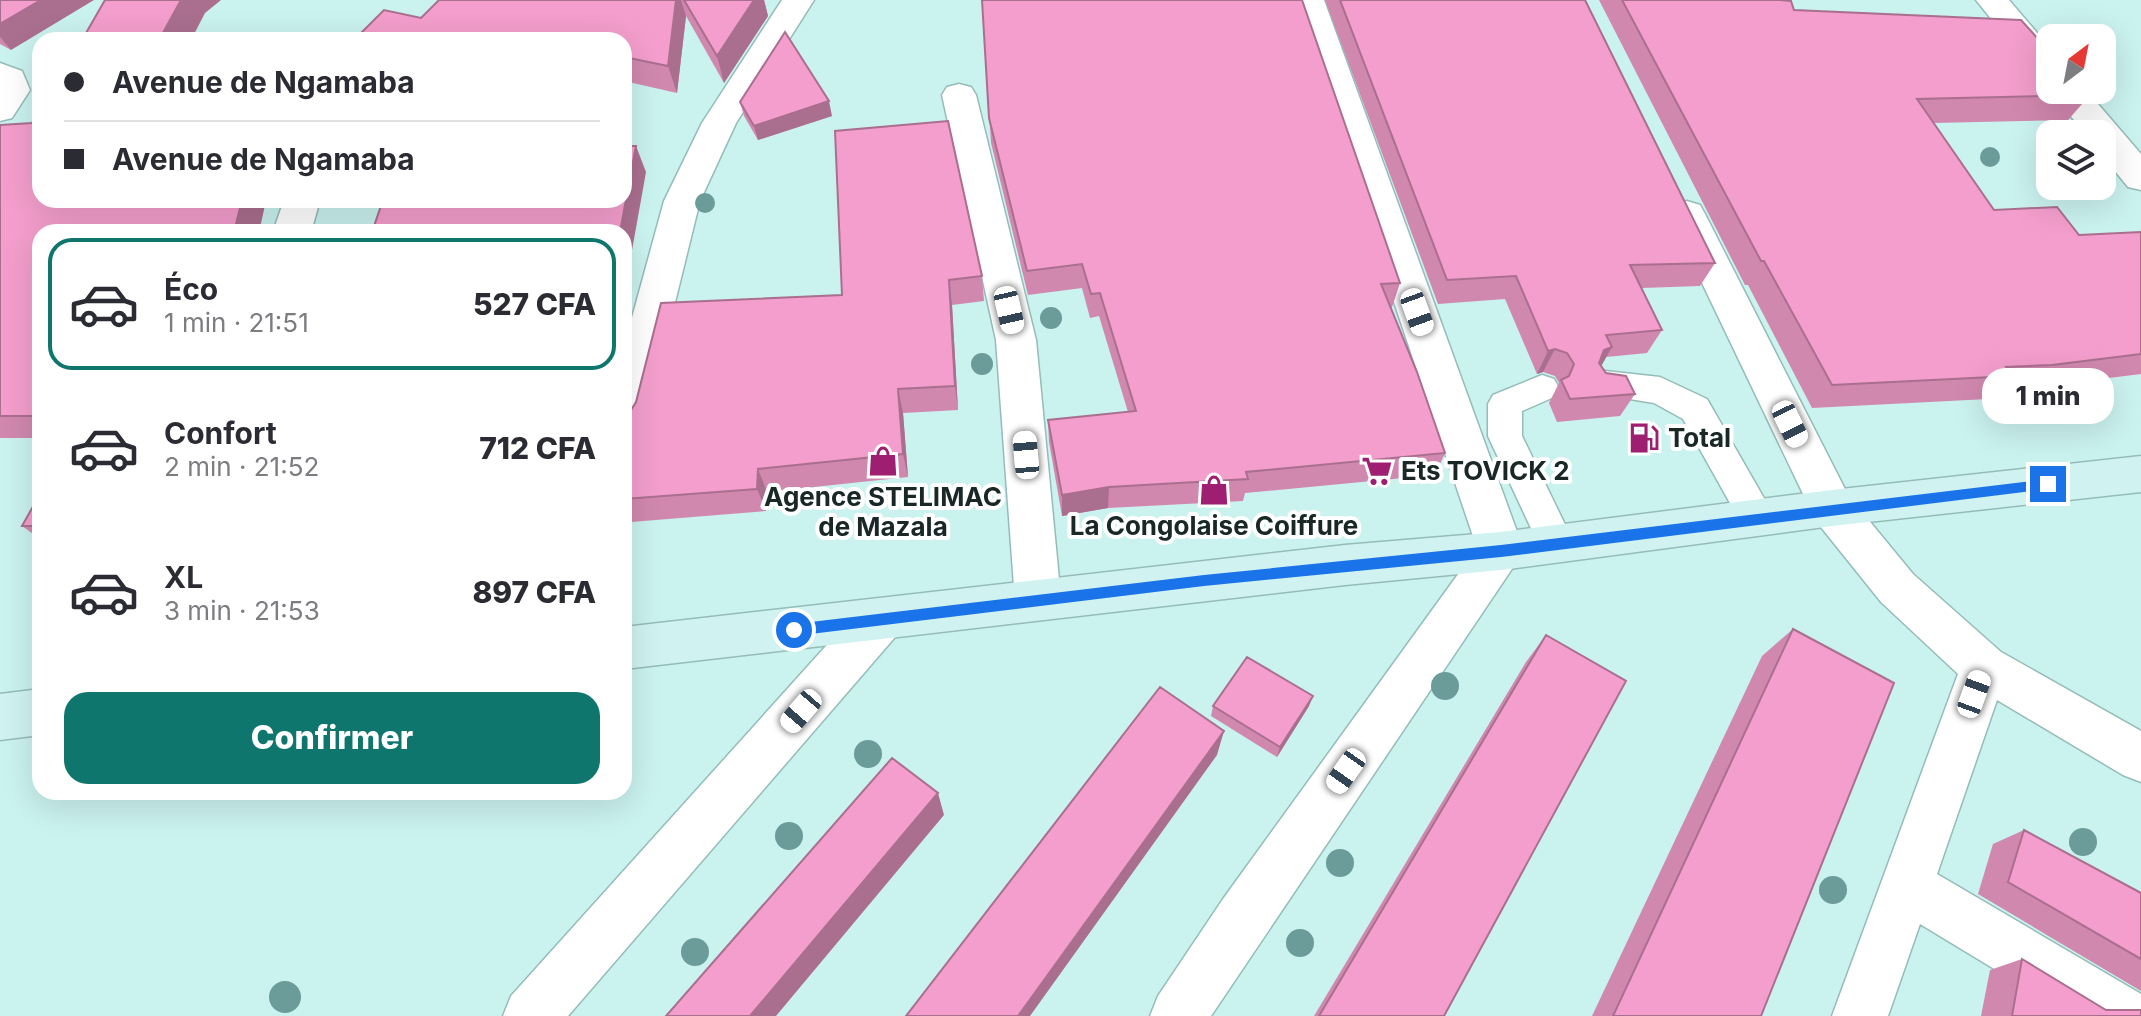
<!DOCTYPE html>
<html lang="fr">
<head>
<meta charset="utf-8">
<style>
  body { margin:0; font-family:Inter,sans-serif; background:#f7f7f7; color:#2b2b33; height:100vh; display:flex; flex-direction:column; font-size:30px; white-space:nowrap }
  * { box-sizing:border-box; margin:0 }
  p { font-size:26px; color:#7c7c81 }
  .icon { flex:none; width:44px; height:44px; fill:none; stroke:currentColor; stroke-width:2; stroke-linecap:round; stroke-linejoin:round }
  .map { position:relative; flex:1; overflow:hidden }
  .side { position:absolute; left:32px; top:224px; width:600px; height:576px; display:flex; flex-direction:column; background:#fff; border-radius:24px; box-shadow:0 8px 32px #0002 }
  .side>* { flex:none }
  .banner { position:absolute; left:32px; top:32px; width:600px; height:176px; border-radius:24px; box-shadow:0 8px 32px #0002; display:grid; align-content:center; height:176px; padding:0 32px; background:#fff }
  .needle { width:52px; rotate:32deg }
  .tools { position:absolute; left:2036px; top:24px; display:grid; gap:16px }
  .tools a { display:grid; place-items:center; width:80px; height:80px; border-radius:16px; background:#fff; box-shadow:0 8px 32px #0002; font-size:40px }
  .end { position:absolute; width:36px; height:36px; margin:-18px; border:10px solid #1a73e8; background:#fff; box-shadow:0 0 0 4px #fff }
  .from { border-radius:50% }
  .bubble { position:absolute; height:56px; border-radius:24px; background:#fff; box-shadow:0 8px 32px #0002; font-size:26px; font-weight:800; line-height:56px; text-align:center }
  .car { position:absolute; width:24px; height:48px; margin:-24px -12px; border-radius:10px; box-shadow:0 0 6px 2px #0007; background:linear-gradient(#fff 24%,#345 0 40%,#fff 0 76%,#345 0 86%,#fff 0) }
  .banner b { display:flex; align-items:center; gap:28px; height:76px; font-size:30px }
  .banner b+b { border-top:2px solid #e1e1e2 }
  .banner i { width:20px; height:20px; background:#2b2b33 }
  ul { padding:14px 0 0; list-style:none }
  li { display:flex; align-items:center; gap:24px; height:132px; margin:0 16px 12px; padding:0 16px; border:4px solid transparent; border-radius:24px }
  li div { flex:1 }
  li b { display:block; font-size:30px }
  li em { font-style:normal; font-weight:800 }
  li.current { border-color:#0f766e }
  li>.icon { width:72px; height:72px; stroke-width:1.5 }
  .action { display:flex; gap:16px; margin-top:auto; padding:16px 32px }
  .action a { flex:1; height:92px; border-radius:24px; background:#0f766e; color:#fff; font-size:32px; font-weight:800; line-height:92px; text-align:center }
  .map>svg:first-child { display:block }
  .lines { fill:none; stroke-linecap:round; stroke-linejoin:round }
  .service-casing { stroke:#95bcb8; stroke-width:3 }
  .minor-casing { stroke:#95bcb8; stroke-width:3 }
  .secondary-casing { stroke:#95bcb8; stroke-width:3 }
  .service { fill:#fff; fill-rule:evenodd }
  .minor { fill:#fff; fill-rule:evenodd }
  .secondary { fill:#d0f3f1; fill-rule:evenodd }
  .tree { fill:#6b9c99 }
  .wall { fill:#d188af }
  .shaded-wall { fill:#aa6f8f }
  .building { fill:#f39ecc; stroke:#aa6f8f; stroke-width:2 }
  .route { fill:#1a73e8 }
  .labels { text-anchor:middle; stroke-width:8; stroke-linejoin:round; paint-order:stroke }
  .poi-label { font-size:26px; font-weight:bold; fill:#192827; stroke:#fff; text-anchor:start }
</style>
</head>
<body>
<div class="map">
<svg width="2141" height="1016" viewBox="0 0 2141 1016">
  <rect width="100%" height="100%" fill="#caf2ef"/>
  <g class="lines">
    <g class="service-casing">
      <path id="service" d="M1605,371L1660,377L1707,399L1776,519L1771,530L1758,534L1745,530L1683,419L1654,403L1593,393L1588,384L1593,375Z
        M1542,375L1554,379L1559,388L1554,397L1522,411V436L1574,543L1569,554L1556,559L1543,554L1488,436V404L1493,395Z"/>
    </g>
    <g class="minor-casing">
      <path id="minor" d="M782,0H814L736,123L700,201L645,424L639,436L624,441V347L664,201L702,123Z
        M1292,0H1324L1524,551L1211,1016H1150L1158,996L1223,899L1477,548Z
        M1976,0H2009L2050,48V74L2034,72Z
        M0,63L22,71L30,90L12,118L0,121Z
        M959,84L971,87L976,95L1036,340L1061,600L1054,614L1038,620L1022,614L1015,600L996,340L942,95L947,87Z
        M2050,90H2086L2141,154V190L2128,187L2102,155V134H2085Z
        M284,200H320L311,232H273Z
        M1687,201L1700,205L1705,214L1848,495L1913,574L2001,652L2141,731V782L2123,775L1997,700L1937,874L2141,994V1016H2072L1920,924L1888,1016H1832L1958,674L1881,602L1816,521L1669,214L1674,205Z
        M879,600L896,606L902,621L896,636L568,1016H503L511,996L862,606Z"/>
    </g>
    <g class="secondary-casing">
      <path id="secondary" d="M2141,456V492L1832,526L1501,570L1345,585L624,669V627L1345,545L1501,532L1832,490Z
        M40,689V735L0,740V694Z"/>
    </g>
    <use href="#service" class="service"/>
    <use href="#minor" class="minor"/>
    <use href="#secondary" class="secondary"/>
  </g>
  <g class="tree">
    <circle cx="1990" cy="157" r="10"/>
    <circle cx="705" cy="203" r="10"/>
    <circle cx="1051" cy="318" r="11"/>
    <circle cx="982" cy="364" r="11"/>
    <circle cx="1445" cy="686" r="14"/>
    <circle cx="868" cy="754" r="14"/>
    <circle cx="789" cy="836" r="14"/>
    <circle cx="2083" cy="842" r="14"/>
    <circle cx="1340" cy="863" r="14"/>
    <circle cx="1833" cy="890" r="14"/>
    <circle cx="1300" cy="943" r="14"/>
    <circle cx="695" cy="952" r="14"/>
    <circle cx="285" cy="997" r="16"/>
  </g>
  <path class="wall" d="M0,0L11,50L0,44Z
    M439,0H764L768,16L724,83L686,16L677,93L624,81V40H354L421,18Z
    M982,0L1400,283L1392,307H1391L1445,453L1435,475L1245,493L1243,501L1108,508L1062,516L1049,442L1048,420L1128,412L1099,316L1090,318L1082,288L1028,295L991,143Z
    M1325,0H1585L1715,263L1700,286L1642,288L1662,330L1647,353L1606,357L1601,366L1606,373L1635,394L1620,416L1557,422L1549,403L1559,383L1555,376L1543,372L1537,374L1505,299L1438,304Z
    M1599,0H1780L1794,10L2090,95L2068,120L1933,123L1994,210L2079,235L2141,232V374L2027,388L1998,389L1988,399L1812,408L1748,285H1745Z
    M740,102L832,116L758,140L744,116Z
    M32,123L40,200H266L259,232H40V438H0V125Z
    M982,276L984,301L952,305L958,410L903,413L908,477L767,492L766,511L631,522L627,515H624V416L842,295Z
    M40,494V539L22,526Z
    M1793,629L1761,1016H1592L1762,656Z
    M1546,635L1444,1016H1314L1526,662Z
    M1213,706H1309L1277,757L1211,716Z
    M2024,830L2141,893V991L1978,894L1993,844Z
    M2022,959L2106,1010L2141,1016H1981L1990,970Z"/>
  <path class="shaded-wall" d="M41,0H94L11,50L0,37V24Z
    M181,0H221L205,13L191,40H159Z
    M676,0H681L686,16L677,93L668,66Z
    M754,0H764L768,16L724,83L717,56Z
    M829,101L832,116L758,140L754,126Z
    M636,146L646,172L624,295V232H620Z
    M242,200H266L259,232H234Z
    M949,280L952,305L958,410L955,386Z
    M1612,347L1599,370L1590,374L1604,350Z
    M1555,349L1543,372L1537,374L1548,351Z
    M898,389L903,413L908,477L903,454Z
    M758,469L767,492L766,511L757,489Z
    M1109,487L1108,508L1062,516V495Z
    M1313,696L1309,706L1277,757L1280,747Z
    M1224,731L1217,755L1030,1016H1018Z
    M938,793L944,815L776,1016H750Z"/>
  <path class="building" d="M0,0H41L0,24Z
    M105,0H181L159,40H82Z
    M439,0H676L668,66L624,57V40H544L538,39L537,40H354L384,10L421,18Z
    M684,0H754L717,56Z
    M982,0H1302L1400,283L1381,284L1417,372L1445,453L1246,472L1248,479L1109,487L1062,495L1048,420L1136,411L1100,293L1091,294L1082,264L1027,271L989,118Z
    M1340,0H1585L1715,263L1630,265L1662,330L1606,335L1612,347L1604,350L1599,363L1606,373L1626,376L1635,394L1570,399L1561,380L1569,376L1574,364L1567,353L1555,349L1548,351L1516,276L1447,280Z
    M1622,0H1780L1791,1L1794,10L2021,20L2050,52V90H2085L2090,95L1917,99L1994,210L2057,207L2079,235L2141,232V354L2052,365L2006,367L2012,376L1832,385L1764,261H1761Z
    M785,32L829,101L754,126L740,102Z
    M40,110V200H242L234,232H40V416H0V125L32,123Z
    M948,121L982,276L949,280L955,386L898,389L903,454L758,469L757,489L624,499V416L628,415L636,402L661,303L842,295L835,131Z
    M624,146H636L620,232H372L383,200H624Z
    M40,494V526H22Z
    M1793,629L1894,683L1761,1016H1613Z
    M1546,635L1626,681L1444,1016H1319Z
    M1247,657L1313,696L1280,747L1213,706Z
    M1160,687L1224,731L1018,1016H906Z
    M892,758L938,793L750,1016H666Z
    M2024,830L2141,893V959L2008,882Z
    M2022,959L2106,1010H2141V1016H2012Z"/>
  <path class="route" d="M2048,479L2055,484L2048,489L1501,557L1204,586L794,636L787,630L794,624L1204,575L1501,545Z"/>
  <defs>
    <g id="fuel-bare" transform="scale(2.4)"><path d="M-5.5-6h7V0h2V4h1.3V-2.5L3-4.5l.8-.8L6-3V5H2.5V1h-1V6h-7ZM-4.2-4.7v3.2H.2V-4.7Z" fill="#9e1e71" stroke="#fff" stroke-width="2.5" paint-order="stroke"/></g>
    <g id="shop-bare" transform="scale(2.4)"><path d="M-5-2.5h2.3a2.7 3.5 0 0 1 5.4 0H5L5.5 6h-11ZM-1.5-2.5h3a1.5 2.3 0 0 0-3 0Z" fill="#9e1e71" stroke="#fff" stroke-width="2.5" paint-order="stroke"/></g>
    <g id="supermarket-bare" transform="scale(2.4)"><path d="M-6-5.5h2.5l.6 2H6L4.5 2H-2.5L-4.4-4H-6ZM-1.5 3.2a1.3 1.3 0 1 0 .1 0ZM3 3.2a1.3 1.3 0 1 0 .1 0Z" fill="#9e1e71" stroke="#fff" stroke-width="2.5" paint-order="stroke"/></g>
  </defs>
  <g fill-rule="evenodd">
    <use href="#fuel-bare" x="1644" y="438"/>
    <use href="#shop-bare" x="883" y="461"/>
    <use href="#supermarket-bare" x="1377" y="471"/>
    <use href="#shop-bare" x="1214" y="490"/>
  </g>
  <g class="labels">
    <g class="poi-label">
      <text x="1668" y="447">Total</text>
      <text x="1401" y="480">Ets TOVICK 2</text>
      <text x="883" y="506" text-anchor="middle">Agence STELIMAC<tspan x="883" dy="30">de Mazala</tspan></text>
      <text x="1214" y="535" text-anchor="middle">La Congolaise Coiffure</text>
    </g>
  </g>
</svg>
<div class="tools">
<a><svg class="needle" viewBox="-14 -14 28 28"><path d="M0-13l5 13h-10z" fill="#e53935"/><path d="M0 13l5-13h-10z" fill="#7c7c81"/></svg></a>
<a><svg class="icon" aria-label="layers" viewBox="0 0 24 24"><path d="M12 4l9 5-9 5-9-5zM3 14l9 5 9-5"/></svg></a>
</div>
<i class="end from" style="left:794px;top:630px"></i>
<i class="end" style="left:2048px;top:484px"></i>
<div class="bubble" style="left:1982px;top:368px;width:132px">1 min</div>
<i class="car" style="left:1009px;top:310px;rotate:167deg"></i>
<i class="car" style="left:1417px;top:312px;rotate:160deg"></i>
<i class="car" style="left:1790px;top:424px;rotate:154deg"></i>
<i class="car" style="left:1026px;top:455px;rotate:355deg"></i>
<i class="car" style="left:1974px;top:694px;rotate:20deg"></i>
<i class="car" style="left:801px;top:711px;rotate:221deg"></i>
<i class="car" style="left:1346px;top:771px;rotate:215deg"></i>
<div class="banner">
<b><i class="from"></i>Avenue de Ngamaba</b>
<b><i></i>Avenue de Ngamaba</b>
</div>
<section class="side">
<ul>
<li class="current"><svg class="icon" aria-label="car" viewBox="0 0 24 24"><path d="M5 17H2v-5l4-1 3-4h7l3 4 3 1v5h-3M9 17h6M6 11h13"/><circle cx="7" cy="17" r="2"/><circle cx="17" cy="17" r="2"/></svg><div><b>Éco</b><p>1 min · 21:51</p></div><em>527 CFA</em></li>
<li><svg class="icon" aria-label="car" viewBox="0 0 24 24"><path d="M5 17H2v-5l4-1 3-4h7l3 4 3 1v5h-3M9 17h6M6 11h13"/><circle cx="7" cy="17" r="2"/><circle cx="17" cy="17" r="2"/></svg><div><b>Confort</b><p>2 min · 21:52</p></div><em>712 CFA</em></li>
<li><svg class="icon" aria-label="car" viewBox="0 0 24 24"><path d="M5 17H2v-5l4-1 3-4h7l3 4 3 1v5h-3M9 17h6M6 11h13"/><circle cx="7" cy="17" r="2"/><circle cx="17" cy="17" r="2"/></svg><div><b>XL</b><p>3 min · 21:53</p></div><em>897 CFA</em></li>
</ul>
<div class="action"><a>Confirmer</a></div>
</section>
</div>
</body>
</html>
